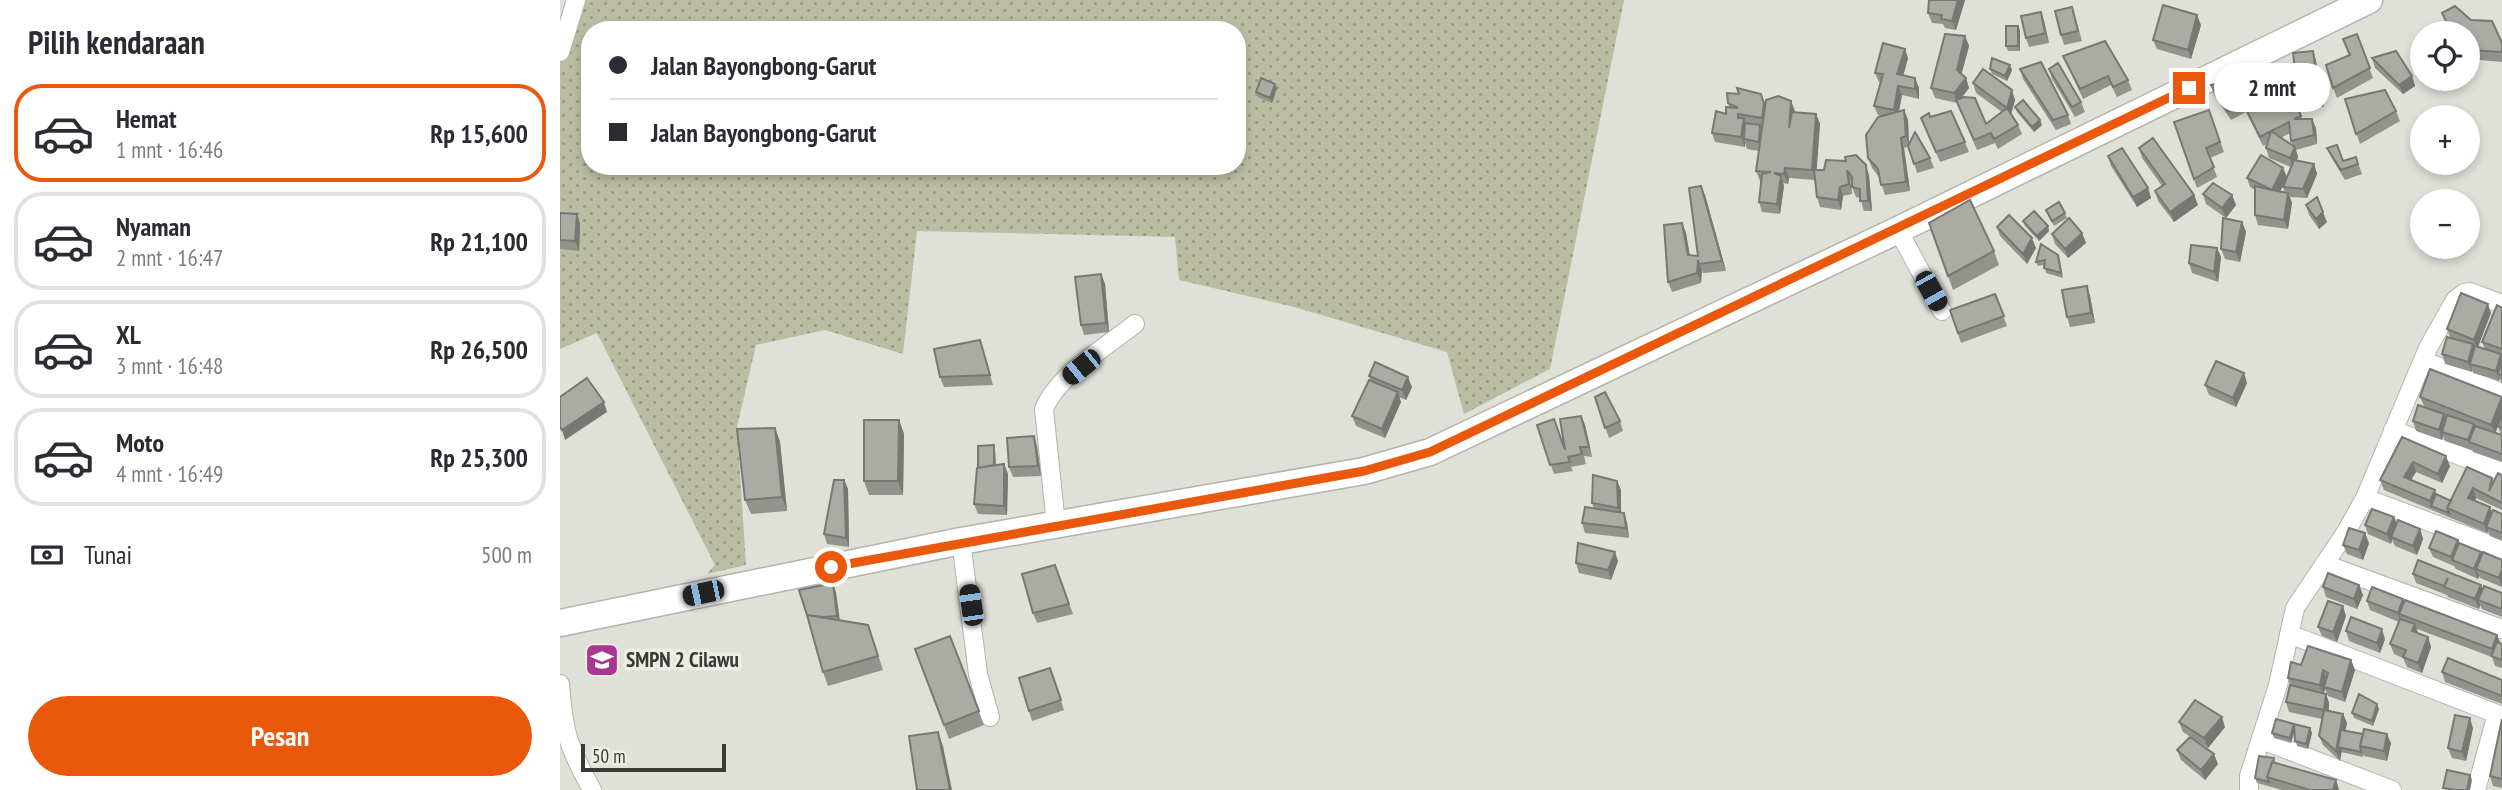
<!DOCTYPE html>
<html lang="id">
<head>
<meta charset="utf-8">
<style>
  body { margin:0; font-family:"PT Sans Narrow",sans-serif; background:#f2f2f3; color:#2b2b33; height:100vh; display:flex; flex-direction:column; font-size:26px; white-space:nowrap }
  * { box-sizing:border-box; margin:0 }
  p { font-size:23px; color:#7c7c81 }
  .icon { flex:none; width:38px; height:38px; fill:none; stroke:currentColor; stroke-width:2; stroke-linecap:round; stroke-linejoin:round }
  .map { position:relative; flex:1; overflow:hidden }
  .drawer { display:flex; flex-direction:column; background:#fff; width:560px }
  .drawer>* { flex:none }
  .top-card { position:absolute; left:21px; top:21px; width:665px; height:154px; border-radius:28px; box-shadow:0 4px 10px #0003; display:grid; align-content:center; height:154px; padding:0 28px; background:#fff }
  .fabs { position:absolute; left:1850px; top:21px; display:grid; gap:14px }
  .fabs a { display:grid; place-items:center; width:70px; height:70px; border-radius:50%; background:#fff; box-shadow:0 4px 10px #0003; font-size:35px }
  .scale { position:absolute; left:21px; bottom:18px; width:145px; box-sizing:border-box; padding-left:7px; border:4px solid #393936; border-top:0; font-size:19px; line-height:24px; white-space:nowrap; color:#393936; -webkit-text-stroke:5px #edede6; paint-order:stroke }
  .end { position:absolute; width:32px; height:32px; margin:-16px; border:9px solid #ea580c; background:#fff; box-shadow:0 0 0 4px #fff }
  .from { border-radius:50% }
  .bubble { position:absolute; height:49px; border-radius:24px; background:#fff; box-shadow:0 4px 10px #0003; font-size:23px; font-weight:800; line-height:49px; text-align:center }
  .car { position:absolute; width:21px; height:42px; margin:-21px -10px; border-radius:9px; box-shadow:0 0 5px 2px #0007; background:linear-gradient(#222 24%,#8ab4d8 0 40%,#222 0 76%,#8ab4d8 0 86%,#222 0) }
  .top-card b { display:flex; align-items:center; gap:24px; height:66px; font-size:26px }
  .top-card b+b { border-top:2px solid #e1e1e2 }
  .top-card i { width:18px; height:18px; background:#2b2b33 }
  ul { padding:0; list-style:none }
  li { display:flex; align-items:center; gap:21px; height:98px; margin:0 14px 10px; padding:0 14px; border:4px solid #e1e1e2; border-radius:28px }
  li div { flex:1 }
  li b { display:block; font-size:26px }
  li em { font-style:normal; font-weight:800 }
  li.current { border-color:#ea580c }
  li>.icon { width:63px; height:63px; stroke-width:1.5 }
  h2 { padding:0 28px; font-size:32px; line-height:84px }
  .pay { display:flex; align-items:center; gap:18px; height:77px; padding:0 28px; font-size:26px }
  .pay p { margin-inline-start:auto }
  .button { display:flex; gap:14px; margin-top:auto; padding:14px 28px }
  .button a { flex:1; height:80px; border-radius:42px; background:#ea580c; color:#fff; font-size:28px; font-weight:800; line-height:80px; text-align:center }
  main { display:flex; flex:1; min-height:0 }
  .map>svg:first-child { display:block }
  .grass { fill:url(#grass-dots); fill-rule:evenodd }
  .lines { fill:none; stroke-linecap:round; stroke-linejoin:round }
  .street-casing { stroke:#b2b3ac; stroke-width:20 }
  .primary-casing { stroke:#b2b3ac; stroke-width:29 }
  .street { stroke:#fff; stroke-width:18 }
  .primary { stroke:#fff; stroke-width:26 }
  .wall { fill:#92938d; fill-rule:evenodd }
  .shaded-wall { fill:#777873 }
  .building { fill:#aaaba4; stroke:#777873; stroke-width:2 }
  .route { stroke:#ea580c; stroke-width:9 }
  .labels { text-anchor:middle; stroke-width:7; stroke-linejoin:round; paint-order:stroke }
  .poi-label { font-size:21px; font-weight:bold; fill:#393936; stroke:#edede6; text-anchor:start }
</style>
</head>
<body>
<main>
<section class="drawer">
<h2>Pilih kendaraan</h2>
<ul>
<li class="current"><svg class="icon" aria-label="car" viewBox="0 0 24 24"><path d="M5 17H2v-5l4-1 3-4h7l3 4 3 1v5h-3M9 17h6M6 11h13"/><circle cx="7" cy="17" r="2"/><circle cx="17" cy="17" r="2"/></svg><div><b>Hemat</b><p>1 mnt · 16:46</p></div><em>Rp 15,600</em></li>
<li><svg class="icon" aria-label="car" viewBox="0 0 24 24"><path d="M5 17H2v-5l4-1 3-4h7l3 4 3 1v5h-3M9 17h6M6 11h13"/><circle cx="7" cy="17" r="2"/><circle cx="17" cy="17" r="2"/></svg><div><b>Nyaman</b><p>2 mnt · 16:47</p></div><em>Rp 21,100</em></li>
<li><svg class="icon" aria-label="car" viewBox="0 0 24 24"><path d="M5 17H2v-5l4-1 3-4h7l3 4 3 1v5h-3M9 17h6M6 11h13"/><circle cx="7" cy="17" r="2"/><circle cx="17" cy="17" r="2"/></svg><div><b>XL</b><p>3 mnt · 16:48</p></div><em>Rp 26,500</em></li>
<li><svg class="icon" aria-label="car" viewBox="0 0 24 24"><path d="M5 17H2v-5l4-1 3-4h7l3 4 3 1v5h-3M9 17h6M6 11h13"/><circle cx="7" cy="17" r="2"/><circle cx="17" cy="17" r="2"/></svg><div><b>Moto</b><p>4 mnt · 16:49</p></div><em>Rp 25,300</em></li>
</ul>
<div class="pay"><svg class="icon" aria-label="cash" viewBox="0 0 24 24"><path d="M3 7h18v10H3z"/><circle cx="12" cy="12" r="2"/></svg>Tunai<p>500 m</p></div>
<div class="button"><a>Pesan</a></div>
</section>
<div class="map">
<svg width="1942" height="790" viewBox="0 0 1942 790">
  <defs>
    <pattern id="grass-dots" width="8" height="8" patternUnits="userSpaceOnUse" patternTransform="scale(1.75)"><rect width="8" height="8" fill="#bbbda2"/><path d="M2 2h.1M6 6h.1" fill="none" stroke="#999b85" stroke-width="1.8" stroke-linecap="round"/></pattern>
  </defs>
  <rect width="100%" height="100%" fill="#dfe0d8"/>
  <path class="grass" d="M17,0H1064L990,369L904,414L887,352L734,307L619,280L615,237L357,231L343,354L265,330L196,345L177,427L186,565L147,574L155,565L37,333L0,349V55ZM30,30H677V166H30Z"/>
  <g class="lines">
    <g class="street-casing">
      <path id="street" d="M0,52L16,0
        M1338,230L1382,311
        M1865,361L1942,393
        M1833,430L1942,472
        M1805,498L1942,549
        M496,525L484,409C497,376 547,346 575,324
        M401,541L418,674L430,717
        M1764,564L1942,629
        M1729,634L1942,716
        M0,684C4,734 8,746 32,790
        M1702,740L1832,790
        M1689,790V776L1718,685L1735,608L1786,532L1805,498L1868,348L1895,300L1904,293L1910,292L1942,304
        M1916,790L1937,714"/>
    </g>
    <g class="primary-casing">
      <path id="primary" d="M0,623L401,541L804,471L870,452L1338,230L1809,0"/>
    </g>
    <use href="#street" class="street"/>
    <use href="#primary" class="primary"/>
  </g>
  <path class="wall" d="M1405,0L1396,30L1385,28L1383,24L1372,23L1368,13Z
    M1882,13L1942,43V62L1908,59V33H1891Z
    M1515,16L1522,41L1504,45L1501,35Z
    M1484,21L1489,43L1469,47L1466,38Z
    M1641,25L1631,59L1597,49L1593,40Z
    M1458,26L1460,31V51H1448L1446,46Z
    M1797,34L1813,78L1777,98L1773,88L1789,55L1783,39Z
    M1405,36L1409,46L1401,74L1406,78L1409,88L1401,99L1426,124L1442,112L1416,93L1413,83L1455,100L1451,114L1458,125L1462,134L1438,149L1435,143L1417,150L1397,103L1375,98L1371,88Z
    M1753,51L1756,61L1764,107H1742L1738,97Z
    M1503,56L1568,80L1572,90L1557,97L1551,85L1523,99Z
    M1348,58L1343,75L1355,78L1359,88V99L1342,95L1339,112L1344,110L1348,120L1349,145L1363,147L1370,158L1374,168L1357,173L1349,146L1344,148L1350,191L1325,195L1319,177L1312,168L1308,158L1321,116L1318,115L1314,106L1321,83L1319,82L1315,73Z
    M1812,58L1852,76L1855,86L1843,94L1815,68Z
    M1430,69L1452,70L1447,81L1432,74Z
    M1460,69L1508,115L1511,124L1496,130L1463,79Z
    M1489,69L1521,102L1525,112L1515,117L1492,79Z
    M1677,80L1687,104L1729,87L1742,119L1756,128L1757,144L1736,150L1738,157L1737,161L1754,164L1757,174L1747,198L1730,197L1732,203L1728,229L1698,225L1695,215V190L1690,187L1687,178L1727,177L1731,167L1709,158L1706,148L1707,144L1703,146L1686,112L1671,120L1654,95L1651,85ZM1730,133L1731,141L1733,146L1721,138ZM1727,177L1723,187L1725,193L1720,192Z
    M717,88L712,103L698,97L696,92Z
    M1785,99L1836,111L1840,121L1800,144Z
    M1231,101L1235,113L1256,114L1260,124L1256,170H1264L1266,160L1309,175L1312,211H1304L1300,198L1296,197L1292,187V182L1290,180L1292,194L1283,196L1281,210L1260,207L1257,197L1255,180L1229,178L1228,184L1223,183L1224,186L1220,214L1202,212L1199,202L1201,181H1200L1196,171L1199,151L1187,149L1185,143V147L1155,142L1152,133L1166,114L1169,107L1168,103L1205,106Z
    M1455,107L1482,125L1474,132L1457,112Z
    M1649,110L1664,152L1650,158L1657,177L1637,188L1614,122Z
    M1371,117L1405,142L1409,152L1380,162L1361,118Z
    M1579,148L1634,195L1638,205L1614,222L1598,201L1595,191L1602,186L1582,158Z
    M1767,148L1783,161L1796,157L1802,174L1785,180L1771,157Z
    M1548,156L1588,188L1591,198L1577,207L1551,166Z
    M1643,194L1672,195L1676,205L1666,218L1646,204Z
    M1145,195L1166,271L1143,273L1142,270L1141,283L1112,292L1108,282L1122,223L1126,233L1130,255L1138,256Z
    M1746,205L1767,222L1759,229L1749,215Z
    M1486,210L1505,213L1507,218L1494,226Z
    M0,213L17,214L20,224L19,251L0,249Z
    M1463,221L1488,226L1489,231L1479,241L1465,226Z
    M1682,222L1686,232L1680,262L1665,259L1661,249Z
    M1369,223L1434,251L1439,265L1393,290Z
    M1437,227L1476,248L1467,264L1440,236Z
    M1522,233L1526,243L1508,258L1495,244L1492,234Z
    M1657,248L1661,257L1658,282L1632,273L1629,263Z
    M1498,255L1500,260L1503,278L1486,273L1484,265L1478,266L1476,262Z
    M541,274L545,284L549,332L524,335L521,325Z
    M1527,286L1530,296L1535,323L1510,327L1507,317Z
    M1435,294L1447,326L1401,343L1390,310Z
    M1942,308V384L1940,379L1939,381L1913,373L1912,370V372L1885,364L1882,354L1890,337L1887,329L1931,313L1918,347L1925,349L1922,342Z
    M420,340L433,385L384,387L380,377Z
    M809,376L852,387L846,400L839,397L841,402L825,438L796,426L792,416L811,381Z
    M1687,383L1676,407L1649,395L1645,385Z
    M1035,397L1060,421L1063,431L1049,438Z
    M1860,397H1942V462L1913,452L1912,449V450L1885,441L1883,436L1882,440L1856,431L1853,421L1875,411L1864,406ZM1938,426L1941,435L1935,433Z
    M1021,416L1025,425L1032,457L1024,456L1026,464L1011,467L1013,471L994,474L977,425L1005,450Z
    M339,420L344,434L343,495H309L304,481Z
    M215,428L220,442L227,511L191,514L185,500Z
    M1842,437L1890,466L1882,483L1856,472L1851,480L1876,494L1891,501L1932,478L1933,482L1942,475V510L1916,498L1915,501L1930,507L1932,513L1942,514V541L1930,536L1928,531L1927,533L1824,490L1820,480Z
    M477,446L481,476L453,477L449,467Z
    M435,450L436,466L444,464L448,474L447,515L418,514L414,504L418,468Z
    M284,480L288,489L289,547L267,544L264,534Z
    M1057,481L1061,490V513H1064L1067,523L1069,538L1025,533L1022,523L1034,509L1032,503Z
    M1834,517L1836,523L1860,529L1863,539L1857,555L1835,546L1832,540L1831,544L1808,534L1805,525Z
    M1898,540L1899,543L1922,555L1942,560V587L1920,578L1919,576L1918,579L1896,569L1894,566L1873,557L1869,548Z
    M1809,543L1803,560L1787,554L1783,545Z
    M1058,561L1051,580L1019,573L1016,563Z
    M495,565L513,614L477,623L473,613Z
    M1853,574L1921,585L1922,589L1942,593V617L1922,609L1920,605L1919,609L1888,597L1887,595L1856,583Z
    M273,583L276,593L280,620L313,639L323,670L268,686L263,672L247,615Z
    M1799,585L1803,595L1797,609L1766,597L1763,587Z
    M1807,601H1844L1937,635L1940,643L1942,644V668L1935,666L1932,657L1857,629L1858,633L1868,637L1871,647L1862,673L1847,667L1843,658L1834,654L1830,644L1839,622L1810,610Z
    M1786,616L1777,642L1762,636L1758,627Z
    M1786,631L1825,639L1820,653L1789,641Z
    M390,636L424,725L389,739L355,649Z
    M1791,660L1795,670L1785,702L1768,696L1765,689L1764,693L1766,694L1769,703V711L1783,714L1787,723L1785,731L1831,743L1827,761L1804,756L1803,754V757L1781,752L1780,761L1763,745L1759,736L1762,719L1729,712L1726,702L1730,685L1728,678L1741,665Z
    M490,668L504,710L472,721L469,711Z
    M1882,672L1942,680V704L1885,682Z
    M1819,709L1813,726L1794,718L1792,713Z
    M1716,719L1750,728L1752,733L1748,749L1737,746L1734,732L1731,743L1714,738L1712,733Z
    M1942,719V788L1933,786L1930,776Z
    M1619,722L1665,727L1648,748L1623,732Z
    M1913,728L1906,761L1892,758L1888,748Z
    M1617,750L1658,764L1645,780L1621,760Z
    M1714,758L1716,763L1776,780L1779,790H1722L1697,783L1695,778Z"/>
  <path class="shaded-wall" d="M1398,0H1405L1396,30L1392,21Z
    M1481,12L1484,21L1489,43L1485,33Z
    M1637,15L1641,25L1631,59L1628,50Z
    M1458,26L1460,31V51L1458,46Z
    M1405,36L1409,46L1400,80L1397,70Z
    M1345,49L1348,58L1341,84L1337,74Z
    M1753,51L1756,61L1764,107L1760,97Z
    M1450,65L1452,70L1447,81L1445,76Z
    M1852,76L1855,86L1843,94L1839,85Z
    M1355,78L1359,88V99L1355,89Z
    M1406,78L1409,88L1397,103L1394,93Z
    M715,84L717,88L712,103L710,98Z
    M1338,86L1342,95L1337,120L1334,110Z
    M1452,90L1455,100L1450,118L1447,108Z
    M1231,101L1235,111L1232,138L1229,128Z
    M1344,110L1348,120L1349,146L1346,136Z
    M1256,114L1260,124L1256,180L1252,170Z
    M1184,118L1187,128L1184,139L1185,143V147L1181,137Z
    M1752,119L1756,128L1757,144L1754,135Z
    M1480,120L1482,125L1474,132L1472,127Z
    M1341,138L1344,148L1350,191L1346,182Z
    M1735,147L1738,157L1733,167L1730,158Z
    M1754,164L1757,174L1747,198L1743,189Z
    M1306,165L1309,175L1312,211L1308,201Z
    M1225,168L1229,178L1228,184L1224,174Z
    M1723,168L1727,177L1716,200L1712,190Z
    M1287,170L1290,180L1292,194L1289,184Z
    M1221,176L1224,186L1220,214L1217,204Z
    M1141,186L1145,195L1166,271L1162,261Z
    M1280,187L1283,196L1281,210L1278,200Z
    M1588,188L1591,198L1577,207L1573,197Z
    M1728,193L1732,203L1728,229L1724,220Z
    M1634,195L1638,205L1614,222L1610,212Z
    M1672,195L1676,205L1666,218L1662,208Z
    M1763,212L1767,222L1759,229L1756,219Z
    M17,214L20,224L19,251L15,241Z
    M1682,222L1686,232L1680,262L1676,252Z
    M1122,223L1126,233L1131,265L1128,255Z
    M1488,226L1489,231L1479,241L1477,236Z
    M1522,233L1526,243L1508,258L1505,249Z
    M1472,238L1476,248L1467,264L1463,254Z
    M1657,248L1661,257L1658,282L1654,272Z
    M1138,260L1142,270L1141,283L1137,273Z
    M541,274L545,284L549,332L546,323Z
    M1527,286L1530,296L1535,323L1531,313Z
    M1928,304L1931,313L1917,349L1914,340Z
    M1913,344L1917,354L1910,364L1912,370V372L1908,362Z
    M1941,354L1942,371L1938,374L1939,381L1936,371Z
    M1684,373L1687,383L1676,407L1673,398Z
    M848,377L852,387L846,400L842,390Z
    M838,392L841,402L825,438L822,429Z
    M1942,398V416L1935,434L1931,425Z
    M44,402L47,412L5,440L2,430Z
    M1884,414L1887,423L1882,432L1883,436L1882,440L1879,430Z
    M1021,416L1025,425L1032,457L1029,447Z
    M339,420L344,434L343,495L338,481Z
    M1914,424L1917,434L1909,442L1912,450L1908,440Z
    M215,428L220,442L227,511L222,497Z
    M474,436L477,446L481,476L478,466Z
    M434,445L435,450L436,470L434,465Z
    M1886,456L1890,466L1882,483L1878,474Z
    M1853,462L1856,472L1847,486L1844,477Z
    M444,464L448,474L447,515L444,506Z
    M284,480L288,489L289,547L286,538Z
    M1057,481L1061,490V517L1058,508Z
    M1913,488L1916,498L1912,508L1908,498Z
    M1875,490L1878,499L1871,506L1873,511L1870,501Z
    M1930,507L1934,517L1926,527L1928,531L1927,533L1924,524Z
    M1064,513L1067,523L1069,538L1066,528Z
    M1834,517L1838,527L1831,537L1832,540L1831,544L1827,534Z
    M1860,529L1863,539L1857,555L1853,546Z
    M1805,533L1809,543L1803,560L1799,550Z
    M1898,540L1901,550L1892,560L1891,557Z
    M1055,552L1058,561L1051,580L1048,570Z
    M1921,552L1924,562L1916,569L1919,576L1918,579L1914,569Z
    M1942,569V587L1939,578Z
    M273,583L276,593L280,625L277,616Z
    M1799,585L1803,595L1797,609L1794,599Z
    M1921,585L1924,595L1918,600L1920,605L1919,609L1915,599Z
    M1843,599L1847,608L1839,614L1842,621L1841,623L1838,613Z
    M1783,606L1786,616L1777,642L1773,632Z
    M1855,624L1858,634L1852,631Z
    M1822,629L1825,639L1820,653L1817,643Z
    M1937,635L1941,645L1936,659L1932,649Z
    M1868,637L1871,647L1862,673L1858,663Z
    M1791,660L1795,670L1785,702L1782,692Z
    M1763,670L1767,680L1764,687L1765,689L1763,695L1760,685Z
    M1766,694L1769,703L1768,720L1764,710Z
    M1817,704L1819,709L1813,726L1812,721Z
    M1783,714L1787,723L1780,761L1776,751Z
    M1662,717L1665,727L1648,748L1644,738Z
    M1910,718L1913,728L1906,761L1902,752Z
    M1734,724L1735,729L1731,743L1730,738Z
    M1750,728L1752,733L1748,749L1746,744Z
    M378,732L383,746L392,790H390Z
    M1827,734L1831,743L1827,761L1824,751Z
    M1654,754L1658,764L1645,780L1641,770Z
    M1910,775L1912,780L1910,790H1907Z
    M1776,780L1779,790H1773Z"/>
  <path class="building" d="M1369,0H1398L1392,21L1381,19L1382,15L1368,13Z
    M1603,5L1637,15L1628,50L1593,40Z
    M1895,6L1911,20L1932,21L1942,43V52L1908,50V33H1892L1882,13Z
    M1512,7L1518,31L1501,35L1495,11Z
    M1481,12L1485,33L1466,38L1461,16Z
    M484,24L500,26V30H484Z
    M1446,26H1458V46H1446Z
    M1385,34L1405,36L1397,70L1406,78L1394,93L1371,88Z
    M1797,34L1810,68L1773,88L1766,65L1790,55L1783,39Z
    M1545,41L1568,80L1553,87L1548,76L1520,89L1503,56Z
    M1323,43L1345,49L1337,74L1355,78V89L1338,86L1334,110L1314,106L1323,74L1315,73Z
    M1753,51L1760,97H1738L1733,53Z
    M1836,51L1852,76L1839,85L1812,58Z
    M1432,58L1450,65L1445,76L1430,69Z
    M1481,62L1508,115L1493,120L1460,69Z
    M1498,63L1521,102L1512,107L1489,69Z
    M1423,69L1452,90L1447,108L1413,83Z
    M701,78L715,84L710,98L696,92Z
    M1677,80L1686,101L1668,111L1651,85Z
    M1729,87L1741,116L1734,119H1752L1754,135L1731,141L1729,122L1711,131L1735,147L1730,158L1706,148L1711,131L1700,137L1684,105Z
    M1177,88L1201,94L1204,104L1202,118L1178,114V118H1184L1181,137L1152,133L1156,111L1166,114V107L1178,108L1168,103L1167,93L1179,94Z
    M1825,90L1836,111L1796,134L1785,99Z
    M1218,96L1231,101L1229,128L1232,112L1256,114L1252,170L1225,168L1224,174L1214,173L1221,176L1217,204L1199,202L1202,174L1211,172L1196,171L1206,100Z
    M1404,97L1415,98L1426,124L1447,108L1458,125L1434,139L1431,133L1414,140L1396,100Z
    M1463,100L1480,120L1472,127L1455,107Z
    M1344,110L1346,136L1341,138L1346,182L1321,185L1318,169L1308,158L1306,135L1318,117Z
    M1649,110L1660,142L1646,148L1654,167L1634,179L1614,122Z
    M1391,111L1405,142L1376,152L1361,118L1369,113L1370,117Z
    M1185,123L1200,125L1199,142L1184,139Z
    M1355,132L1370,158L1354,164L1348,146Z
    M1593,138L1634,195L1610,212L1595,191L1605,184L1579,148Z
    M1777,145L1783,161L1796,157L1798,164L1781,170L1767,148Z
    M1562,148L1588,188L1573,197L1548,156Z
    M1296,155L1306,165L1308,201H1300V189L1292,187V177L1287,170L1289,184L1280,187L1278,200L1257,197L1254,170H1264L1266,160L1286,161L1285,157Z
    M1701,155L1723,168L1712,190L1728,193L1724,220L1695,215V186L1712,190L1687,178Z
    M1734,160L1754,164L1743,189L1723,187Z
    M1653,183L1672,195L1662,208L1643,194Z
    M1141,186L1162,261L1139,264L1138,260L1137,273L1108,282L1104,225L1122,223L1128,255L1138,256L1129,188Z
    M1757,197L1763,212L1756,219L1746,205Z
    M1410,200L1434,251L1388,276L1369,223Z
    M1499,202L1505,213L1492,221L1486,210Z
    M1474,211L1488,226L1477,236L1463,221Z
    M0,213L17,214L15,241L0,240Z
    M1449,215L1472,238L1463,254L1437,227Z
    M1509,218L1522,233L1505,249L1492,234Z
    M1663,218L1682,222L1676,252L1661,249Z
    M1481,244L1498,255L1501,273L1484,268L1485,260L1476,262Z
    M1631,245L1657,248L1654,272L1629,263Z
    M541,274L546,323L521,325L515,277Z
    M1527,286L1531,313L1507,317L1502,290Z
    M1901,293L1928,304L1914,340L1887,329Z
    M1435,294L1444,316L1398,333L1390,310Z
    M1937,305L1942,308V349L1922,342Z
    M1887,337L1913,344L1908,362L1882,354Z
    M420,340L430,375L380,377L374,349Z
    M1915,346L1941,354L1936,371L1910,364Z
    M1942,360V375L1938,374Z
    M1656,361L1684,373L1673,398L1645,385Z
    M815,362L848,377L842,390L809,376Z
    M1870,369L1942,397L1931,425L1860,397Z
    M27,378L44,402L2,430L0,427V397Z
    M809,380L838,392L822,429L792,416Z
    M1045,392L1060,421L1045,428L1035,397Z
    M1858,405L1884,414L1879,430L1853,421Z
    M1887,415L1914,424L1908,440L1882,432Z
    M1942,415V428L1938,426Z
    M1021,416L1029,447H1020L1022,454L1008,457L1010,462L990,465L977,425L994,419L1005,450L1000,419Z
    M304,420H339L338,481H304Z
    M1915,426L1942,435V454L1909,442Z
    M215,428L222,497L185,500L177,429Z
    M474,436L478,466L449,467L447,438Z
    M1842,437L1886,456L1878,474L1853,462L1844,477L1875,490L1870,501L1820,480Z
    M434,445V465L418,468V446Z
    M444,464V506L414,504L417,468Z
    M1907,467L1932,478L1929,491L1938,473L1942,475V503L1913,488L1908,498L1930,507L1924,524L1887,508Z
    M1033,475L1057,481L1058,508L1032,503Z
    M274,480H284L286,538L264,534Z
    M1876,494L1891,501L1887,508L1889,513L1871,506Z
    M1025,507L1064,513L1066,528L1022,523Z
    M1812,509L1834,517L1827,534L1805,525Z
    M1933,510L1942,514V533L1926,527Z
    M1838,520L1860,529L1853,546L1831,537Z
    M1789,528L1805,533L1799,550L1783,545Z
    M1876,531L1898,540L1891,557L1869,548Z
    M1018,543L1055,552L1048,570L1016,563Z
    M1899,543L1921,552L1914,569L1892,560Z
    M1923,552L1942,560V569L1939,578L1916,569Z
    M1858,560L1921,585L1915,599L1884,587L1888,578L1884,586L1853,574Z
    M495,565L509,604L473,613L462,574Z
    M1768,573L1799,585L1794,599L1763,587Z
    M273,583L277,616L263,617L247,615L239,590Z
    M1924,586L1942,593V609L1918,600Z
    M1812,587L1843,599L1838,613L1807,601Z
    M1845,600L1937,635L1932,649L1839,614Z
    M1768,601L1783,606L1773,632L1758,627Z
    M247,615L308,625L318,656L263,672Z
    M1791,617L1822,629L1817,643L1786,631Z
    M1840,619L1855,624L1852,631L1868,637L1858,663L1843,657L1846,650L1830,644Z
    M390,636L419,711L384,725L355,649Z
    M1937,642L1942,644V660L1931,656Z
    M1748,646L1791,660L1782,692L1764,687L1768,673L1763,670L1760,685L1728,678L1731,662L1741,665Z
    M1888,658L1942,680V696L1882,672Z
    M490,668L501,700L469,711L459,678Z
    M1730,685L1766,694L1764,710L1726,702Z
    M1799,694L1817,704L1812,721L1792,713Z
    M1635,700L1662,717L1644,738L1619,722Z
    M1764,710L1783,714L1776,751L1759,736Z
    M1895,715L1910,718L1902,752L1888,748Z
    M1716,719L1734,724L1730,738L1712,733Z
    M1942,719V779L1930,776Z
    M1734,724L1750,728L1746,744L1735,741Z
    M1804,729L1827,734L1824,751L1800,746Z
    M1781,730L1803,734L1800,746L1801,752L1778,747Z
    M378,732L390,790H357L349,736Z
    M1630,737L1654,754L1641,770L1617,750Z
    M1699,756L1714,758L1707,777L1709,782L1695,778Z
    M1712,762L1776,780L1773,790H1750L1707,777Z
    M1887,770L1910,775L1907,790H1895L1883,788Z"/>
  <g class="lines">
    <path class="route" d="M271,567L804,471L870,452L1629,88"/>
  </g>
  <defs>
    <g id="school-square" transform="scale(1.75)"><rect x="-9" y="-9" width="18" height="18" rx="4" fill="#aa3690" stroke="#edede6"/><path d="M0-5L7-2L0 1L-7-2ZM-4 1L0 2.5L4 1V4Q0 6-4 4Z" fill="#fff"/></g>
  </defs>
  <g fill-rule="evenodd">
    <use href="#school-square" x="42" y="660"/>
  </g>
  <g class="labels">
    <g class="poi-label">
      <text x="66" y="667">SMPN 2 Cilawu</text>
    </g>
  </g>
</svg>
<div class="fabs">
<a><svg class="icon" aria-label="locate" viewBox="0 0 24 24"><circle cx="12" cy="12" r="6"/><path d="M12 2v4M12 18v4M2 12h4M18 12h4"/></svg></a>
<a>+</a>
<a>−</a>
</div>
<div class="scale">50 m</div>
<i class="end from" style="left:271px;top:567px"></i>
<i class="end" style="left:1629px;top:88px"></i>
<div class="bubble" style="left:1654px;top:63px;width:116px">2 mnt</div>
<i class="car" style="left:1371px;top:291px;rotate:151deg"></i>
<i class="car" style="left:521px;top:367px;rotate:231deg"></i>
<i class="car" style="left:143px;top:593px;rotate:258deg"></i>
<i class="car" style="left:411px;top:605px;rotate:352deg"></i>
<div class="top-card">
<b><i class="from"></i>Jalan Bayongbong-Garut</b>
<b><i></i>Jalan Bayongbong-Garut</b>
</div>
</div>
</main>
</body>
</html>
